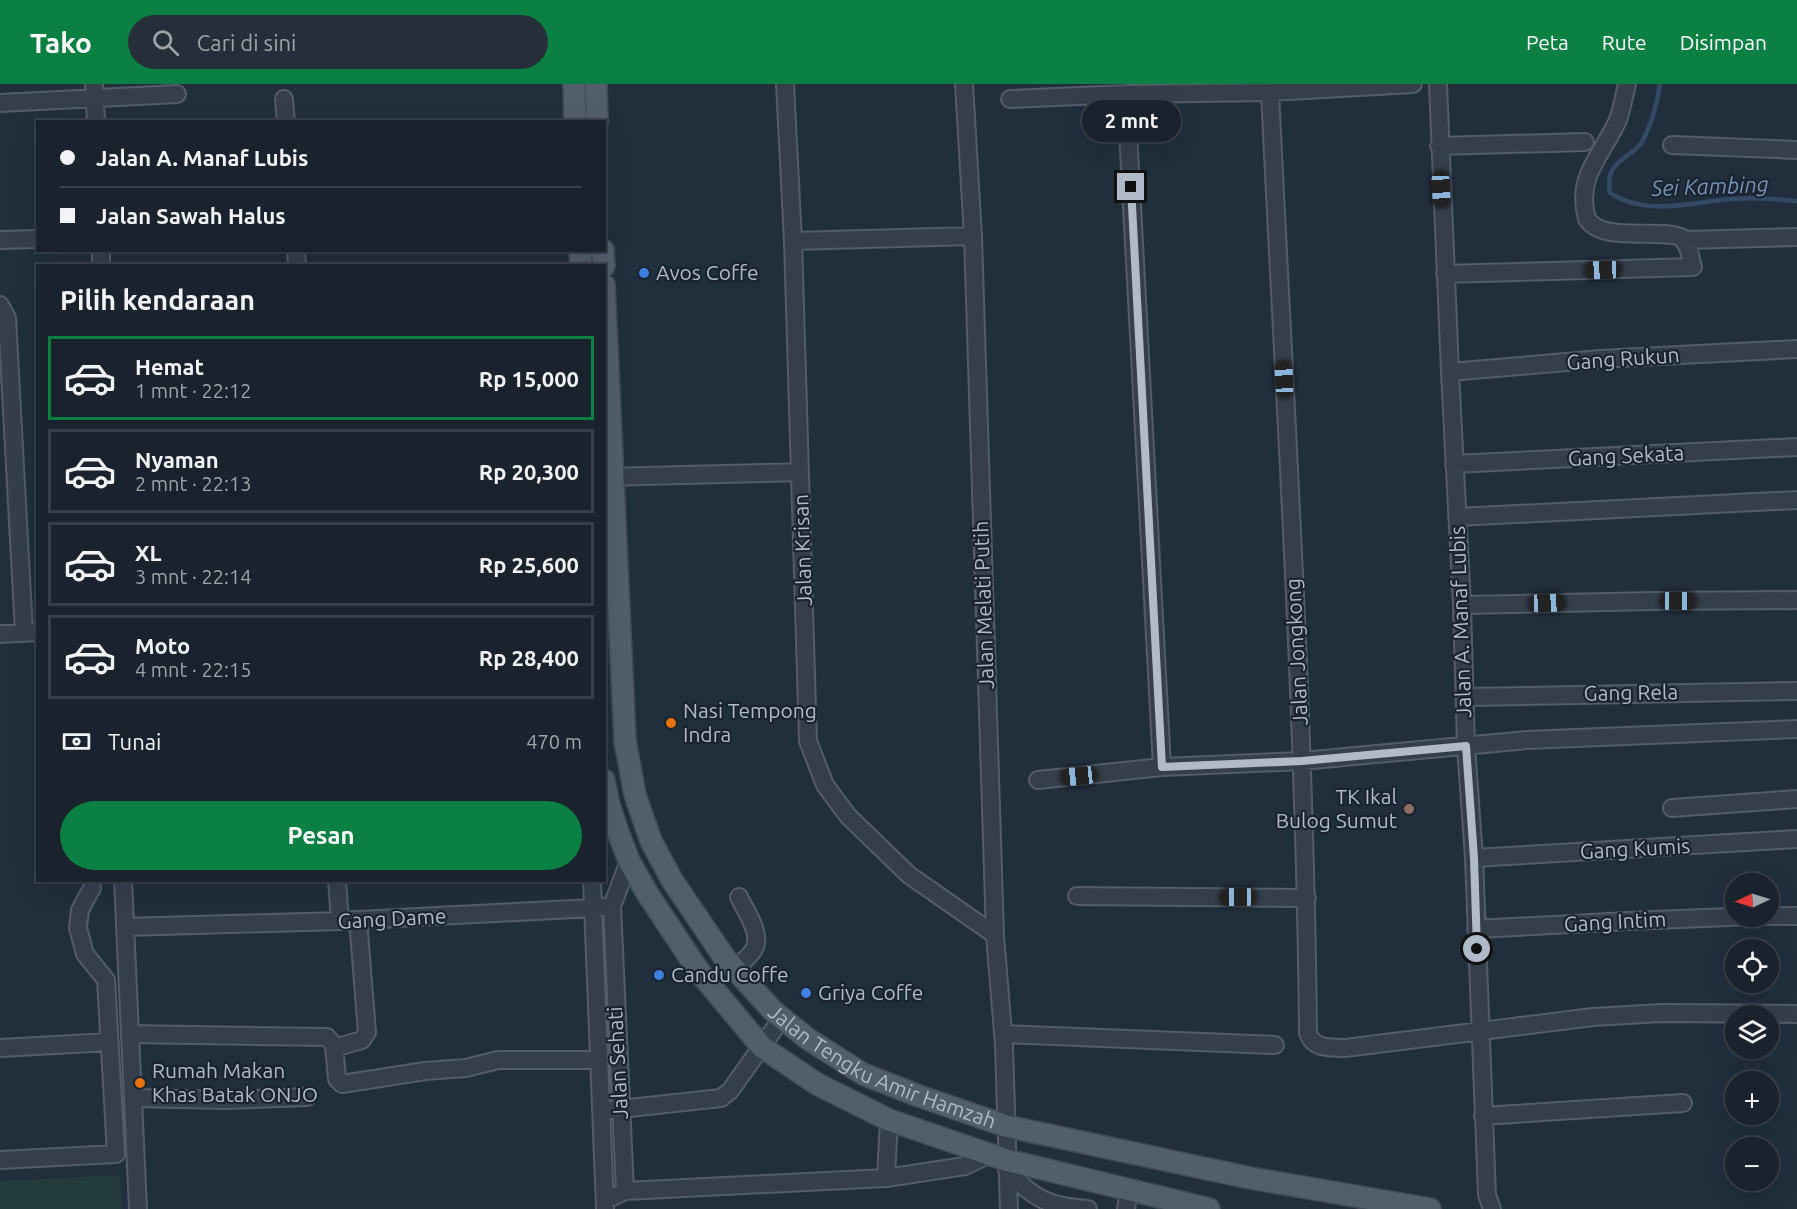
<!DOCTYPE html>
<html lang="id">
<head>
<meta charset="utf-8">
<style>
  body { margin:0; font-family:Ubuntu,sans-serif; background:#262f39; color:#f1f3f6; height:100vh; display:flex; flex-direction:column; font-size:22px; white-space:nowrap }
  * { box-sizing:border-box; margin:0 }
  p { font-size:20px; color:#9fa4aa }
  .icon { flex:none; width:33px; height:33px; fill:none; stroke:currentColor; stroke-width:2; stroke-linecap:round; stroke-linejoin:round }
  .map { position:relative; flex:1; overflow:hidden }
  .sheet { position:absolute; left:36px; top:180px; width:570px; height:618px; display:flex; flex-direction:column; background:#19222d; border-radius:0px; box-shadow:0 6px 24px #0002,0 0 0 2px #373f49 }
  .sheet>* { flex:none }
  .guide { position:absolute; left:36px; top:36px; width:570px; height:132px; border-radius:0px; box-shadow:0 6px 24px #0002,0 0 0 2px #373f49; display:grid; align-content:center; height:132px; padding:0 24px; background:#19222d }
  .needle { width:39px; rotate:266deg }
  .buttons { position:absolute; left:1725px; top:789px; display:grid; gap:12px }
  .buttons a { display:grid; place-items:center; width:54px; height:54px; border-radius:50%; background:#19222d; box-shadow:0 6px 24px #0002,0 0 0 2px #373f49; font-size:30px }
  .end { position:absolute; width:27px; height:27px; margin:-14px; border:8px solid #b0bac8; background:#111; box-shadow:0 0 0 3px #111 }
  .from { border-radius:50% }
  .bubble { position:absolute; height:42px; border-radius:21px; background:#19222d; box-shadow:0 6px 24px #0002,0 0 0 2px #373f49; font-size:20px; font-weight:700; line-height:42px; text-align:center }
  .car { position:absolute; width:18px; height:36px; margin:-18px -9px; border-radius:8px; box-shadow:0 0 4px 2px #0007; background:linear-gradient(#222 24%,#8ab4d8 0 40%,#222 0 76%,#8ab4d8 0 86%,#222 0) }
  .guide b { display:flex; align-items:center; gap:21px; height:57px; font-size:22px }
  .guide b+b { border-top:2px solid #373f49 }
  .guide i { width:15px; height:15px; background:#f1f3f6 }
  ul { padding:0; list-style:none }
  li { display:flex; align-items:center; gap:18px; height:84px; margin:0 12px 9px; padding:0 12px; border:3px solid #373f49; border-radius:0px }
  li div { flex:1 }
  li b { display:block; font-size:22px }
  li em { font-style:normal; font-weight:700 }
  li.current { border-color:#0b8043 }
  li>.icon { width:54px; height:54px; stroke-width:1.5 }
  h2 { padding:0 24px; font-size:27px; line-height:72px }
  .pay { display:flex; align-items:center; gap:15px; height:66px; padding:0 24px; font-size:22px }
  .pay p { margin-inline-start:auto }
  .action { display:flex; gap:12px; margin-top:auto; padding:12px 24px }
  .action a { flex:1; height:69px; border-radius:36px; background:#0b8043; color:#fff; font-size:24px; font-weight:700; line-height:69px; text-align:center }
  header { display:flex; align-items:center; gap:36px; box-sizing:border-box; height:84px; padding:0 30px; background:#0b8043; color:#fff }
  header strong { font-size:28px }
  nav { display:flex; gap:33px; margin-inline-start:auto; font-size:21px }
  .search { width:420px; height:54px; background:#262f39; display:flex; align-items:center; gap:15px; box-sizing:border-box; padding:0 21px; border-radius:33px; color:#9fa4aa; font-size:22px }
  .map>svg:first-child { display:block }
  .green { fill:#233b3d }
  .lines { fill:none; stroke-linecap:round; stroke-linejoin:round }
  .stream { stroke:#344a64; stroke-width:4.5 }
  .minor-casing { stroke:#535d6a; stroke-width:20 }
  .major-casing { stroke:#414b58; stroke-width:24 }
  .minor { stroke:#353f4c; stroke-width:16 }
  .major { stroke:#535e6d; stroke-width:21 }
  .route { stroke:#b0bac8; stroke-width:8 }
  .shop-dot { fill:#3f7fe0; stroke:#1a2431; stroke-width:2 }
  .food-dot { fill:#e8710a; stroke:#1a2431; stroke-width:2 }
  .education-dot { fill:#8d6e63; stroke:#1a2431; stroke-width:2 }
  .labels { text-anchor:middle; stroke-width:4.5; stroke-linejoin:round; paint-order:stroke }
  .poi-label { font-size:21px; fill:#b0bac8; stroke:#1a2431; text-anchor:start }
  .street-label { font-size:21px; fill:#b0bac8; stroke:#1a2431 }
  .water-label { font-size:22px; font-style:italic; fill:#7692b2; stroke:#1a2431 }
</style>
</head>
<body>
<header>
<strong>Tako</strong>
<div class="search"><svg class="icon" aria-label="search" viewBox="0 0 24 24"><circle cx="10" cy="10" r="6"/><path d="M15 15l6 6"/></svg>Cari di sini</div>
<nav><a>Peta</a><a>Rute</a><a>Disimpan</a></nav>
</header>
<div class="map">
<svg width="1797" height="1125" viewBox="0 0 1797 1125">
  <rect width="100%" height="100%" fill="#212e3c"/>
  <path class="green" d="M120,1091L122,1125H0V1097Z"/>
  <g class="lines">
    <path class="stream" d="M1660,0C1657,20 1652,40 1642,58C1640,62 1636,65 1632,68C1615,80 1606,87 1610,109C1648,133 1690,118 1732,115C1753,113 1776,115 1797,117"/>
    <g class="minor-casing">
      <path id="minor" d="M94,0L96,38
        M785,0L793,157L808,657L825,701L848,732L909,791L995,851
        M964,0L973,152L995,851L1004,961L1009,1125
        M1438,0L1450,288L1462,521L1466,662L1474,774L1487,1111L1492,1125
        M1270,8C1285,322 1305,636 1308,949C1314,966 1330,963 1345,964L1593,933L1661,929L1797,930
        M1126,10L1162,683
        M284,15L286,38
        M1010,15L1126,10L1270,8L1413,0
        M0,19L177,10
        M1672,61L1797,66
        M1439,62L1585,58
        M0,156L38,155
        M1684,156L1797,153
        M793,157L973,152
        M101,166V182
        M296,166L297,180
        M1445,190L1693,183L1688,163L1681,153C1655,144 1603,159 1587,135C1575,93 1602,71 1618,36C1622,25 1624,12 1627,0
        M0,221L7,234L24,549
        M1450,288L1601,275L1797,265
        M1454,380L1797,363
        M604,393L800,388
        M1457,433L1797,416
        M1462,521L1654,517L1797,516
        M0,550L38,548
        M1465,613L1797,607
        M1038,696L1162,683L1302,677L1527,656L1797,645
        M1672,724L1797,715
        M1474,774L1797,755
        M123,796L138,1125
        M337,796L340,837
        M592,796L605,1124
        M1077,812L1307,814
        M612,822L625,1107
        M1768,832H1797
        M125,843L340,837L593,824L612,822L629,777
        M1476,845L1628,837L1755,832
        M735,885C741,879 752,871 755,863C761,848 745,826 739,813
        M130,950L327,953L334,961L337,995L342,1000L425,987L466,984L498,976H598
        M1003,950L1275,961
        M0,964L109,958
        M334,964L362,956L367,948L358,836
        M133,1014L226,1016L307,1013
        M611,1026L721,1014L730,1007L782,934
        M1483,1032L1683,1019
        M0,1076L116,1070L106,896L85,870L78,844L80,826L92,804
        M1007,1086C1033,1115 1050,1123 1088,1125
        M886,1094L889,1036
        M606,1116L625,1107L886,1094L965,1082L989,1070
        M1126,1125L1129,1105"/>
    </g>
    <g class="major-casing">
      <g id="major">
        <path d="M574,0L575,38"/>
        <path d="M596,0L597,38"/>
        <path d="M580,166L581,182"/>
        <path d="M603,166L604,182"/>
        <path id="s1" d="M604,201L625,657L635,711L651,757L672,796L724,873L773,927L808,955L863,990L919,1012L1006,1042L1250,1094L1430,1125"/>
        <path d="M604,696L609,721L619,751L629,777L647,809L700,889L762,963L817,1000L889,1036L1006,1076L1209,1125"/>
      </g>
    </g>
    <use href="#minor" class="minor"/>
    <use href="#major" class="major"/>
  </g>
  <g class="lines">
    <path class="route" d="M1131,103L1162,683L1302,677L1466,662L1474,774L1477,865"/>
  </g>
  <g class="shop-dot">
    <circle cx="644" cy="189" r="6"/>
    <circle cx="659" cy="891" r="6"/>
    <circle cx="806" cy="909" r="6"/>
  </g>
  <g class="food-dot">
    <circle cx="671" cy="639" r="6"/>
    <circle cx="140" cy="999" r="6"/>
  </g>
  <circle class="education-dot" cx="1409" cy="725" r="6"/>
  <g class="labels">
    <g class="poi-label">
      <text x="656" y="196">Avos Coffe</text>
      <text x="683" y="634">Nasi Tempong<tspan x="683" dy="24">Indra</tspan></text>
      <text x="1397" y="720" text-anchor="end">TK Ikal<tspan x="1397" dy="24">Bulog Sumut</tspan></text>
      <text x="671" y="898">Candu Coffe</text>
      <text x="818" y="916">Griya Coffe</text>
      <text x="152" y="994">Rumah Makan<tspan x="152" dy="24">Khas Batak ONJO</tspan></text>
    </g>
    <g class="street-label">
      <text transform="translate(1623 275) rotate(-4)" y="7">Gang Rukun</text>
      <text transform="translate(1626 372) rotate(-3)" y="7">Gang Sekata</text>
      <text transform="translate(803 466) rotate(-92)" y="7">Jalan Krisan</text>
      <text transform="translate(984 521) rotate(-92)" y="7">Jalan Melati Putih</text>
      <text transform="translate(1461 538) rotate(-92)" y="7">Jalan A. Manaf Lubis</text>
      <text transform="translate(1297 568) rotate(-93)" y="7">Jalan Jongkong</text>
      <text transform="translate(1631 609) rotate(-1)" y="7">Gang Rela</text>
      <text transform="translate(1635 765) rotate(-3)" y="7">Gang Kumis</text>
      <text transform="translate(392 835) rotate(-3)" y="7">Gang Dame</text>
      <text transform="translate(1615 838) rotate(-3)" y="7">Gang Intim</text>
      <text transform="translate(618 979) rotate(-93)" y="7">Jalan Sehati</text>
      <text dy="7" stroke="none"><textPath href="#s1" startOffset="894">Jalan Tengku Amir Hamzah</textPath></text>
    </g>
    <g class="water-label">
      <text transform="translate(1710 102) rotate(-2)" y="8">Sei Kambing</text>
    </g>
  </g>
</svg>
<div class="buttons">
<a><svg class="needle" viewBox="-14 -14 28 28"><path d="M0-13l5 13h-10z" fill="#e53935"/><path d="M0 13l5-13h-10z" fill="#9fa4aa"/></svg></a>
<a><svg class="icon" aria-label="locate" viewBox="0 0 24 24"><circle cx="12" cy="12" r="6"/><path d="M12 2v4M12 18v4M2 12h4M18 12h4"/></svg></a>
<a><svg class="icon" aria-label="layers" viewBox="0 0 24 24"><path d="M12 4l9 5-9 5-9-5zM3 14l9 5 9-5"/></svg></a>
<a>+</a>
<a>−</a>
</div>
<i class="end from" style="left:1477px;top:865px"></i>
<i class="end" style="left:1131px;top:103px"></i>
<div class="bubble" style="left:1082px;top:16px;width:99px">2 mnt</div>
<i class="car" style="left:1441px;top:105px;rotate:177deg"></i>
<i class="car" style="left:1603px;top:186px;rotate:268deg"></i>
<i class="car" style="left:1284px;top:295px;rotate:357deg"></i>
<i class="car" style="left:1678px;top:517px;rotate:90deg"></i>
<i class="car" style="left:1547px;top:519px;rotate:88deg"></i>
<i class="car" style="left:1079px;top:692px;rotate:264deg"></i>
<i class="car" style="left:1238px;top:813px;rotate:270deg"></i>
<div class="guide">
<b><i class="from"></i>Jalan A. Manaf Lubis</b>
<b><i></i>Jalan Sawah Halus</b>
</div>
<section class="sheet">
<h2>Pilih kendaraan</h2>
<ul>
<li class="current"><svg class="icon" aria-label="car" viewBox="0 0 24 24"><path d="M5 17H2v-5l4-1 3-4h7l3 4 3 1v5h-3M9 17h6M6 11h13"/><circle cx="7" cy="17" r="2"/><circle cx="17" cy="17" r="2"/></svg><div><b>Hemat</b><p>1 mnt · 22:12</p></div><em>Rp 15,000</em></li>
<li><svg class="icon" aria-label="car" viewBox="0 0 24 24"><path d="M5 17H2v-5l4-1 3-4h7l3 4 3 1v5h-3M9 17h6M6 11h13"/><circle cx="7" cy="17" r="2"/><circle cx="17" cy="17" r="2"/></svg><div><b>Nyaman</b><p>2 mnt · 22:13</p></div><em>Rp 20,300</em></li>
<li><svg class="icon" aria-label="car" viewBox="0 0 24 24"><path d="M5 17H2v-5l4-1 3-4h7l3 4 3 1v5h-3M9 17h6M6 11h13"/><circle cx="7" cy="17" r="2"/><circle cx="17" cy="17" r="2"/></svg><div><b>XL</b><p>3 mnt · 22:14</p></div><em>Rp 25,600</em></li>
<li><svg class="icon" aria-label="car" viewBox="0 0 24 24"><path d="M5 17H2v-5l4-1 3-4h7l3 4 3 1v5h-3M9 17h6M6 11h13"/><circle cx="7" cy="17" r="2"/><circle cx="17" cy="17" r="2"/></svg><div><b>Moto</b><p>4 mnt · 22:15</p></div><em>Rp 28,400</em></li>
</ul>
<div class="pay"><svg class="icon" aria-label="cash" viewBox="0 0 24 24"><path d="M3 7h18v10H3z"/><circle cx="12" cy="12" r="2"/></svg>Tunai<p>470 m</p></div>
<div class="action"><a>Pesan</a></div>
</section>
</div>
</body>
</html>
